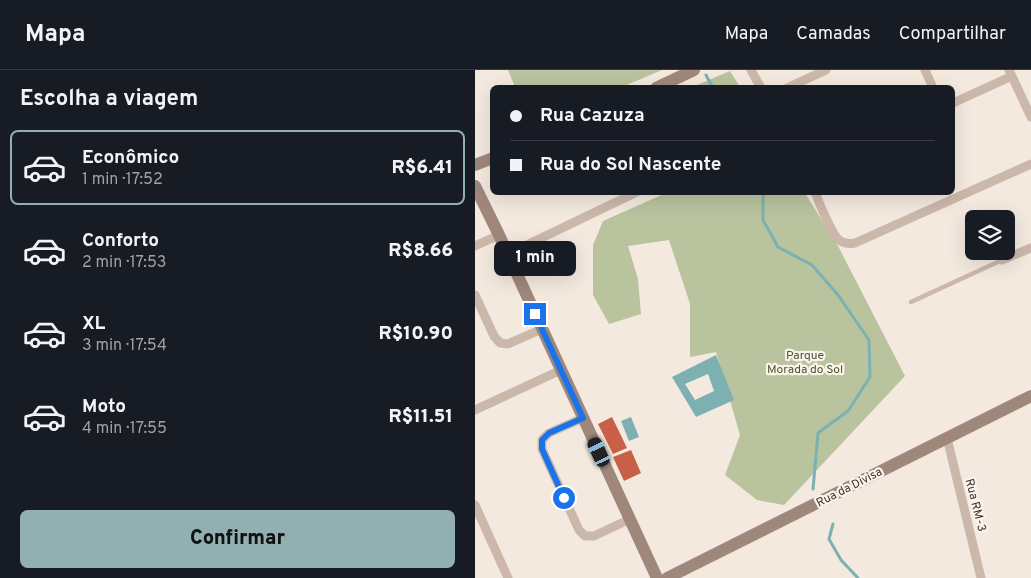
<!DOCTYPE html>
<html lang="pt">
<head>
<meta charset="utf-8">
<style>
  body { margin:0; font-family:Overpass,sans-serif; background:#20242c; color:#f1f3f6; height:100vh; display:flex; flex-direction:column; font-size:19px; white-space:nowrap }
  * { box-sizing:border-box; margin:0 }
  p { font-size:16px; color:#9ea1a6 }
  .icon { flex:none; width:28px; height:28px; fill:none; stroke:currentColor; stroke-width:2; stroke-linecap:round; stroke-linejoin:round }
  .map { position:relative; flex:1; overflow:hidden }
  .details { display:flex; flex-direction:column; background:#171b24; width:475px }
  .details>* { flex:none }
  .top-card { position:absolute; left:15px; top:15px; width:465px; height:110px; border-radius:8px; box-shadow:0 5px 20px #0002; display:grid; align-content:center; height:110px; padding:0 20px; background:#171b24 }
  .buttons { position:absolute; left:490px; top:140px; display:grid; gap:10px }
  .buttons a { display:grid; place-items:center; width:50px; height:50px; border-radius:8px; background:#171b24; box-shadow:0 5px 20px #0002; font-size:25px }
  .end { position:absolute; width:22px; height:22px; margin:-11px; border:6px solid #1a73e8; background:#fff; box-shadow:0 0 0 2px #fff }
  .from { border-radius:50% }
  .bubble { position:absolute; height:35px; border-radius:8px; background:#171b24; box-shadow:0 5px 20px #0002; font-size:16px; font-weight:800; line-height:35px; text-align:center }
  .car { position:absolute; width:15px; height:30px; margin:-15px -8px; border-radius:6px; box-shadow:0 0 4px 1px #0007; background:linear-gradient(#222 24%,#8ab4d8 0 40%,#222 0 76%,#8ab4d8 0 86%,#222 0) }
  .top-card b { display:flex; align-items:center; gap:18px; height:48px; font-size:19px }
  .top-card b+b { border-top:1px solid #363941 }
  .top-card i { width:12px; height:12px; background:#f1f3f6 }
  ul { padding:0; list-style:none }
  li { display:flex; align-items:center; gap:15px; height:75px; margin:0 10px 8px; padding:0 10px; border:2px solid transparent; border-radius:8px }
  li div { flex:1 }
  li b { display:block; font-size:19px }
  li em { font-style:normal; font-weight:800 }
  li.active { border-color:#92afb1 }
  li>.icon { width:45px; height:45px; stroke-width:1.5 }
  h2 { padding:0 20px; font-size:22px; line-height:60px }
  .cta { display:flex; gap:10px; margin-top:auto; padding:10px 20px }
  .cta a { flex:1; height:58px; border-radius:8px; background:#92afb1; color:#111; font-size:20px; font-weight:800; line-height:58px; text-align:center }
  header { display:flex; align-items:center; gap:30px; box-sizing:border-box; height:70px; padding:0 25px; background:#171b24; border-bottom:1px solid #363941 }
  header strong { font-size:24px }
  nav { display:flex; gap:28px; margin-inline-start:auto; font-size:18px }
  main { display:flex; flex:1; min-height:0 }
  .map>svg:first-child { display:block }
  .green { fill:#b9c39e }
  .water { fill:#7db1b1; fill-rule:evenodd }
  .lines { fill:none; stroke-linecap:round; stroke-linejoin:round }
  .stream { stroke:#7db1b1; stroke-width:3 }
  .building { fill:#c86048 }
  .lane { stroke:#ccb8aa; stroke-width:4.5 }
  .street { stroke:#ccb8aa; stroke-width:9 }
  .secondary { stroke:#a0877b; stroke-width:12 }
  .route { stroke:#1a73e8; stroke-width:6 }
  .labels { text-anchor:middle; stroke-width:4.5; stroke-linejoin:round; paint-order:stroke }
  .park-label { font-size:12px; fill:#4b592d; stroke:#fbf3ec }
  .street-label { font-size:12px; fill:#3a2e2a; stroke:#fbf3ec }
</style>
</head>
<body>
<header>
<strong>Mapa</strong>
<nav><a>Mapa</a><a>Camadas</a><a>Compartilhar</a></nav>
</header>
<main>
<section class="details">
<h2>Escolha a viagem</h2>
<ul>
<li class="active"><svg class="icon" aria-label="car" viewBox="0 0 24 24"><path d="M5 17H2v-5l4-1 3-4h7l3 4 3 1v5h-3M9 17h6M6 11h13"/><circle cx="7" cy="17" r="2"/><circle cx="17" cy="17" r="2"/></svg><div><b>Econômico</b><p>1 min · 17:52</p></div><em>R$6.41</em></li>
<li><svg class="icon" aria-label="car" viewBox="0 0 24 24"><path d="M5 17H2v-5l4-1 3-4h7l3 4 3 1v5h-3M9 17h6M6 11h13"/><circle cx="7" cy="17" r="2"/><circle cx="17" cy="17" r="2"/></svg><div><b>Conforto</b><p>2 min · 17:53</p></div><em>R$8.66</em></li>
<li><svg class="icon" aria-label="car" viewBox="0 0 24 24"><path d="M5 17H2v-5l4-1 3-4h7l3 4 3 1v5h-3M9 17h6M6 11h13"/><circle cx="7" cy="17" r="2"/><circle cx="17" cy="17" r="2"/></svg><div><b>XL</b><p>3 min · 17:54</p></div><em>R$10.90</em></li>
<li><svg class="icon" aria-label="car" viewBox="0 0 24 24"><path d="M5 17H2v-5l4-1 3-4h7l3 4 3 1v5h-3M9 17h6M6 11h13"/><circle cx="7" cy="17" r="2"/><circle cx="17" cy="17" r="2"/></svg><div><b>Moto</b><p>4 min · 17:55</p></div><em>R$11.51</em></li>
</ul>
<div class="cta"><a>Confirmar</a></div>
</section>
<div class="map">
<svg width="556" height="508" viewBox="0 0 556 508">
  <rect width="100%" height="100%" fill="#f3e9df"/>
  <path class="green" d="M33,0H187L147,17H40Z
    M255,1L265,17H217Z
    M191,123H330L363,176L430,306L309,435L282,430L250,405L265,365L241,282L215,287V234L194,170L153,176L163,209L166,244L134,254L118,225V175L128,151Z"/>
  <path class="water" d="M241,285L259,330L221,347L197,307ZM233,304L239,321L220,330L210,314Z
    M156,347L164,367L154,371L146,351Z"/>
  <g class="lines">
    <path class="stream" d="M231,5L238,18
      M288,122V150L303,177L337,195L363,225L394,270L395,307L373,341L343,363L338,419
      M358,454L354,469L366,490L383,508"/>
  </g>
  <path class="building" d="M137,347L152,378L138,384L123,354Z
    M156,380L166,403L149,411L138,387Z"/>
  <g class="lines">
    <path class="lane" d="M436,232L527,190"/>
    <path class="street" d="M276,0L286,18
      M450,0L458,18
      M534,0L556,47
      M312,18L351,0
      M478,33L537,6
      M340,122C344,133 357,164 364,170C369,174 374,174 380,173L556,94
      M0,176L24,165
      M33,184L162,122
      M527,190L556,178
      M0,225L19,266L25,273L33,274L67,259
      M0,340L86,300
      M108,348L74,363L67,370V379L104,460L110,466H119L155,449
      M472,368L506,508
      M0,435L33,508"/>
    <path class="secondary" d="M181,18L219,0
      M0,95L18,88
      M0,116L24,165L182,508
      M192,508L556,326"/>
  </g>
  <g class="lines">
    <path class="route" d="M60,244L108,348L74,363L67,370V379L89,428"/>
  </g>
  <g class="labels">
    <g class="park-label">
      <text x="330" y="289">Parque<tspan x="330" dy="14">Morada do Sol</tspan></text>
    </g>
    <g class="street-label">
      <text transform="translate(374 417) rotate(-27)" y="4">Rua da Divisa</text>
      <text transform="translate(501 435) rotate(76)" y="4">Rua RM-3</text>
    </g>
  </g>
</svg>
<div class="buttons">
<a><svg class="icon" aria-label="layers" viewBox="0 0 24 24"><path d="M12 4l9 5-9 5-9-5zM3 14l9 5 9-5"/></svg></a>
</div>
<i class="end from" style="left:89px;top:428px"></i>
<i class="end" style="left:60px;top:244px"></i>
<div class="bubble" style="left:19px;top:171px;width:82px">1 min</div>
<i class="car" style="left:124px;top:382px;rotate:335deg"></i>
<div class="top-card">
<b><i class="from"></i>Rua Cazuza</b>
<b><i></i>Rua do Sol Nascente</b>
</div>
</div>
</main>
</body>
</html>
